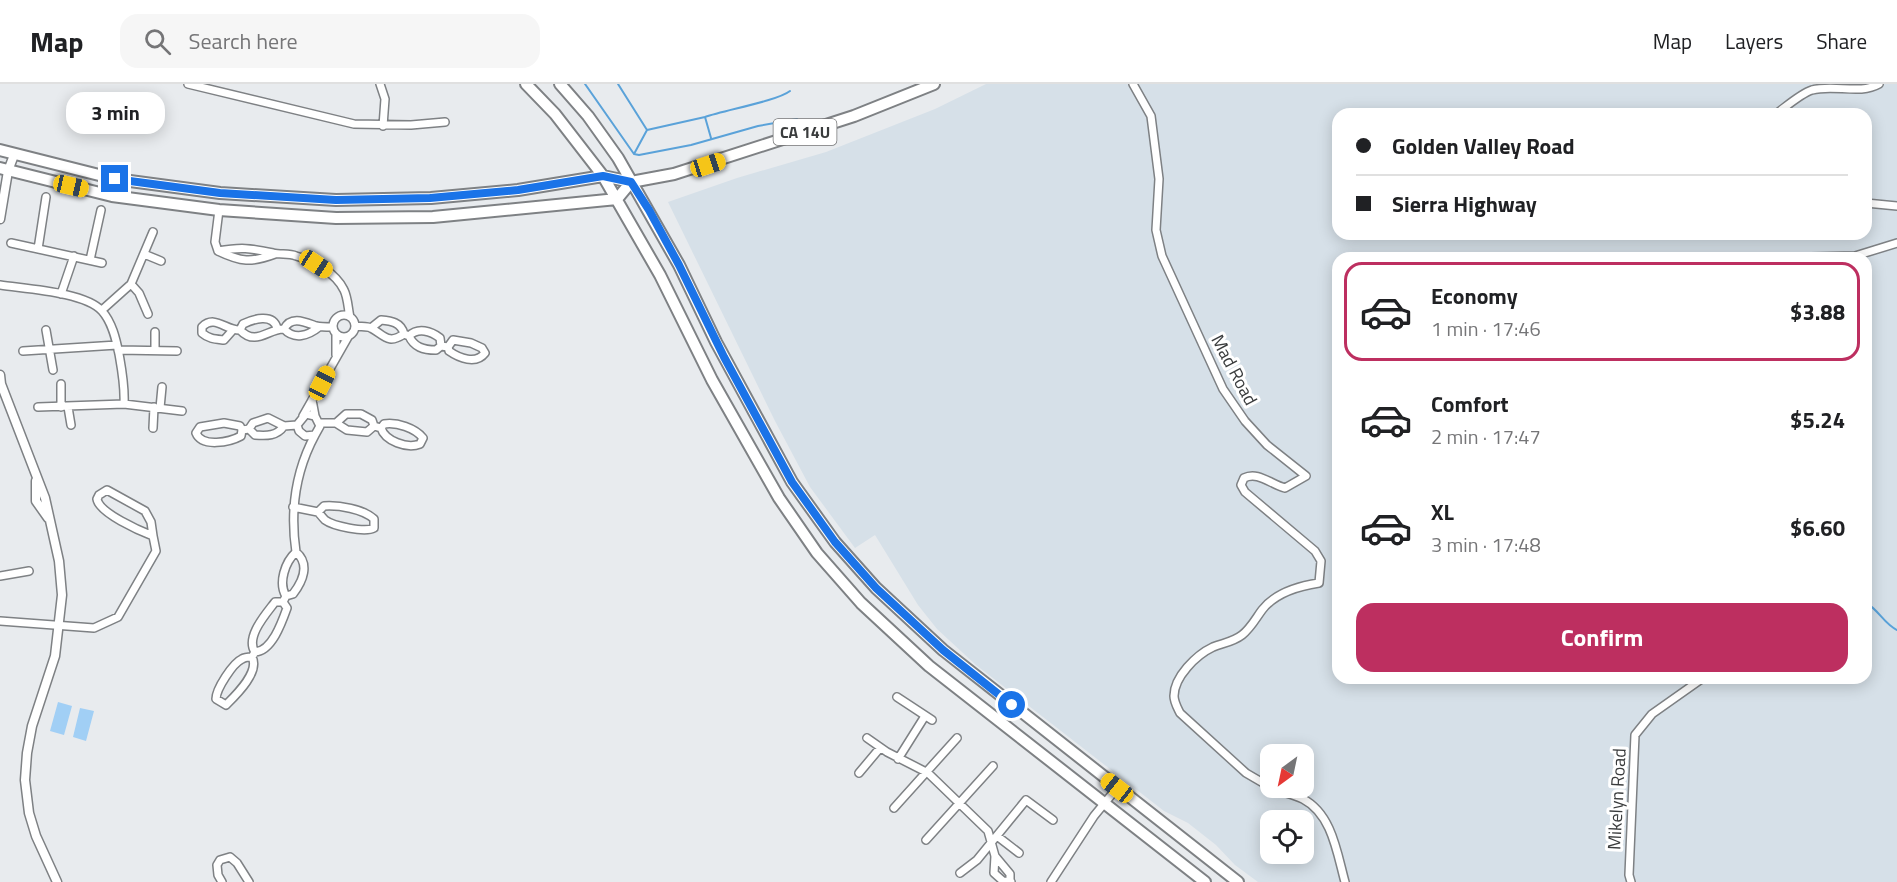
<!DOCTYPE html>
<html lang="en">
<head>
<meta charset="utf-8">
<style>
  body { margin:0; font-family:"Titillium Web",sans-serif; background:#f6f6f6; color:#202124; height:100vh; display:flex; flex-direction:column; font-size:22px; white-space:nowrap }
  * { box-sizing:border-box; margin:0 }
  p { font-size:20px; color:#757577 }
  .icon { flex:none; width:33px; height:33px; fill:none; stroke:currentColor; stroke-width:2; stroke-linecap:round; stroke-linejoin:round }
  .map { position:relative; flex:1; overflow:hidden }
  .panel { position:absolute; left:1332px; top:168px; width:540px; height:432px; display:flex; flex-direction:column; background:#fff; border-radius:18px; box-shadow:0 3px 15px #0003 }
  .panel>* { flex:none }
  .banner { position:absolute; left:1332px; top:24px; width:540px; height:132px; border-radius:18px; box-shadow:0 3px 15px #0003; display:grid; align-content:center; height:132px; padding:0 24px; background:#fff }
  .needle { width:39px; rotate:213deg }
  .buttons { position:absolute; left:1260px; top:660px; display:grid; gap:12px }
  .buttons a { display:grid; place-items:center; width:54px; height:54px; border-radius:12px; background:#fff; box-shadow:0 3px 15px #0003; font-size:30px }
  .end { position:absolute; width:27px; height:27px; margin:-14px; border:8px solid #1a73e8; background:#fff; box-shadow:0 0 0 3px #fff }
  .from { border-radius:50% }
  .bubble { position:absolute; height:42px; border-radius:18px; background:#fff; box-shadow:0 3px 15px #0003; font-size:20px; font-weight:700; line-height:42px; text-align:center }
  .car { position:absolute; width:18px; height:36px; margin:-18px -9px; border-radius:8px; box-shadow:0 0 4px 2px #0007; background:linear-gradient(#f5c518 24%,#345 0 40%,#f5c518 0 76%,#345 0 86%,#f5c518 0) }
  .banner b { display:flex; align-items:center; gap:21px; height:57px; font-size:22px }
  .banner b+b { border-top:2px solid #e0e0e0 }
  .banner i { width:15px; height:15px; background:#202124 }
  ul { padding:10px 0 0; list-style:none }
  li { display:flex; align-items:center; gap:18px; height:99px; margin:0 12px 9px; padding:0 12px; border:3px solid transparent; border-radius:18px }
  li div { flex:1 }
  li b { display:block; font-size:22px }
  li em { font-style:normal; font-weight:700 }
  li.active { border-color:#bd2f60 }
  li>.icon { width:54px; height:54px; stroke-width:1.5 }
  .primary-button { display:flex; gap:12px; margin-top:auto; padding:12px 24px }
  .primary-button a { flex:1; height:69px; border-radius:18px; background:#bd2f60; color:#fff; font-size:24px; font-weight:700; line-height:69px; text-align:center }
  header { display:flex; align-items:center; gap:36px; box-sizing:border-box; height:84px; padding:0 30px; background:#fff; border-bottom:2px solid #e0e0e0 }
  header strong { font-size:28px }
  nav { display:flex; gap:33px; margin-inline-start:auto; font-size:21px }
  .search { width:420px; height:54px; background:#f6f6f6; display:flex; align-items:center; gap:15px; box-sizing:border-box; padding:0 21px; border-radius:18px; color:#757577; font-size:22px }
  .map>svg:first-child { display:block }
  .built { fill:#d6e0e8; fill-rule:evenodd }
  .green { fill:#a1cff5 }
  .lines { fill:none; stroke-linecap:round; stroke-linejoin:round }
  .stream { stroke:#5aa2d9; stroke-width:2 }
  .minor-casing { stroke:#7e8184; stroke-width:10 }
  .tertiary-casing { stroke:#7e8184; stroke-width:11 }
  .primary-casing { stroke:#7e8184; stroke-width:14 }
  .minor { stroke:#fff; stroke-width:7 }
  .tertiary { stroke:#fff; stroke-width:8 }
  .primary { stroke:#fff; stroke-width:10 }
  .route { stroke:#1a73e8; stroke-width:8 }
  .labels { text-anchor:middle; stroke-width:6; stroke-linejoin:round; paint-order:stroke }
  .shield { fill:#fff; stroke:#757677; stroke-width:1.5 }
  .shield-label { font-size:16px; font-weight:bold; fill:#3a3c3d }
  .street-label { font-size:18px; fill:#3a3c3d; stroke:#fff }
</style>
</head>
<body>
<header>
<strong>Map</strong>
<div class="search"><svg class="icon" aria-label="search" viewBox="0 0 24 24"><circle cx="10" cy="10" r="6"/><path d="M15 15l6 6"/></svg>Search here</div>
<nav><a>Map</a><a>Layers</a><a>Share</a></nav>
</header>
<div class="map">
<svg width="1897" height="798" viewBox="0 0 1897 798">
  <rect width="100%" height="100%" fill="#e8ebee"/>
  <path class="built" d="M986,0H1897V798H1258L1235,781L1216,761L1188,739L1164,727L976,581L937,545L918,521L875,451L855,464L810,403L775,337L668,118L737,94L826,68L935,25ZM1338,30H1866V150H1338ZM1338,174H1866V594H1338ZM1270,670H1304V704H1270ZM1270,736H1304V770H1270Z"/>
  <path class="green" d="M58,618L72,622L64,651L50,647Z
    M80,624L94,627L86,657L73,653Z"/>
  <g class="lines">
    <path class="stream" d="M585,0L634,70L639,71L691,61L758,42L797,35
      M618,0L647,46L634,70
      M647,46L705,33
      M711,54L705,33C725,26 777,17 790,7
      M1866,519C1878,525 1884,540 1897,546"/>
    <g class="minor-casing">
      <path id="minor" d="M188,0L354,40L411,41L445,38
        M380,0L385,15L383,42
        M1133,0L1151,32L1159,95L1156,146L1162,172L1223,305L1245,337L1267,361L1306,392L1285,404C1270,400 1258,387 1244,394L1241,401L1245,408L1315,467L1321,477L1319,499C1299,502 1275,509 1262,526C1256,534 1251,544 1242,551C1233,558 1223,559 1213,563C1196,571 1174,593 1174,612C1174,618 1177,623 1180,629L1246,689L1270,703
        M1776,30C1787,22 1800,10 1812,6C1834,0 1860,11 1879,0
        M1866,119L1897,122
        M11,159L102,179
        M38,165L46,113
        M218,167L215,158L219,126
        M144,170L161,177
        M275,170C251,179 241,178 218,167C241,163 250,164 273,169C280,171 289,169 296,172C314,177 336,189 344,206C348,214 348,225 350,233
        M1767,174L1855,172L1897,159
        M90,176L101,126
        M131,200L139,209L148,230
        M0,201C26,205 85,208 102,227C112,238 116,255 119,270C122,287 125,302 124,320
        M61,210L74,172
        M102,226L131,200L153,148
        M333 242a11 11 0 1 1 22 0a11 11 0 1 1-22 0Z
        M355,242C360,243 367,242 371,244C384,251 388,261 404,250
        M371,244L381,236C391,237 401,238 404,250L409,252C414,263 423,266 436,266L441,262L448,263L449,267C459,274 476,281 485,269L482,264L471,259L453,256L448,263
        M284,245C291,231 305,238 316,242C321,243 327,243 332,243
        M46,246L53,286
        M240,246L243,240C253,235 273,229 277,244
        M232,247L224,256C215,255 209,255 202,249V243C215,230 226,247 240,246C256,263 269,244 284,245C294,256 308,252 319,243
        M155,248V266
        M336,250V271
        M409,252C418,243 431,247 440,254L441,262
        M118,266L177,267
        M23,267L117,261
        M61,300V323
        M312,316L315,332L320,342L315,351L305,352L299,347L297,341L306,330L315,332
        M38,323L124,320L182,327
        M68,323L71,341
        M160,324L162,303
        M303,332L348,253
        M320,339H336L347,346L367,348L374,342
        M336,339L346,330H361L372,336L374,342L381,344L384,340C397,338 415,344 423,354L420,360C407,365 385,357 381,344
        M153,344L154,323
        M249,345L255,351C267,352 277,352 284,342
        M242,346L241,352C230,358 202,364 196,349L200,343L224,339L240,342L242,346L249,345L253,339L268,334L284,342L297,341
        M107,406L145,427L151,438L153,452C140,447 99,429 97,415L99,411Z
        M293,423L318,428C320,430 322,433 325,436C333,442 365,449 374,444V435C363,425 339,421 324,422L318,428
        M0,492L29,487
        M286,512C278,499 285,478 296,468
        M283,518L286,512L293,510C303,497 310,480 296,468C290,427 295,388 315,351
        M0,537L94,544L118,533L156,467L153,452
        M255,568C245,553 266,530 275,518H283
        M252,573C248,573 245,573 242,575C233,579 216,605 216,615L226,621C236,611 260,588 252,573L255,568C272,567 282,538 287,524L283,518
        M897,613L932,636
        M867,654L887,668L928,689L988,747L995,772L994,789L1003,797L1011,798
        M898,675L925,632
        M859,689L880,664
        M1271,704C1281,708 1293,710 1303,715C1332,730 1337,769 1345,798
        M894,724L957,654
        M997,752L1019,769
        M926,756L993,682
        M995,772L1010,790V797
        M960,789L977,776L1026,716L1053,736
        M222,798L218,791L217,781L220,776L230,773L237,779L249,798
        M1051,798L1094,732L1117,704
        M1631,798L1629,791L1635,651L1652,630L1703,594"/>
    </g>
    <g class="tertiary-casing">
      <path id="tertiary" d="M0,135L8,87L14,71
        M0,291L1,300L45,414L59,477L62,511L55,572L32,642L27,669L25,696L29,729L36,752L57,798
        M36,397V417L48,434"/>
    </g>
    <g class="primary-casing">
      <path id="primary" d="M526,0L555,30L603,92L660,191L712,296L779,414L817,469L861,519L929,582L1205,798
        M560,0L588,32L618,74L679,181L716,258L792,398L835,458L876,504L943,566L1238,798
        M0,66L115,95L220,109L336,116L431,114L518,106L603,92L631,98L674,90L854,32L934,0
        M0,84L112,112L219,126L336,134L433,133L617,115L631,98"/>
    </g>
    <use href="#minor" class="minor"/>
    <use href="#tertiary" class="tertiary"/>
    <use href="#primary" class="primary"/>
  </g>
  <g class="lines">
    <path class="route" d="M115,95L220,109L336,116L430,114L518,106L603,92L631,98L649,126L679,181L724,273L792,398L835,458L876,504L943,566L1012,621"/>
  </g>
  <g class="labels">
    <rect class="shield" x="773.5" y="35" width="63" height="26" rx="4.5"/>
    <g class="shield-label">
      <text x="805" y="54">CA 14U</text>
    </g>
    <g class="street-label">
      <text transform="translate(1234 286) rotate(62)" y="6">Mad Road</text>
      <text transform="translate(1617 715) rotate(-87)" y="6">Mikelyn Road</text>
    </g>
  </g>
</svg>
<div class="buttons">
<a><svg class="needle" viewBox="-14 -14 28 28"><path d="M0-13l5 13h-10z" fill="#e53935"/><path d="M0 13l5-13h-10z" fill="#757577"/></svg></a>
<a><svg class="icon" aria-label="locate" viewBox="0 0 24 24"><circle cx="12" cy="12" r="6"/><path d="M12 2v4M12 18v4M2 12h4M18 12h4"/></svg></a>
</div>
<i class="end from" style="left:1012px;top:621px"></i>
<i class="end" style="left:115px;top:95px"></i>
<div class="bubble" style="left:66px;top:8px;width:99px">3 min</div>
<i class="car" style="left:708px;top:81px;rotate:72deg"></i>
<i class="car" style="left:71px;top:102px;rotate:103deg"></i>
<i class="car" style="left:316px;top:180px;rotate:123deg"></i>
<i class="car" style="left:322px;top:299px;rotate:27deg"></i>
<i class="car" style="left:1117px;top:704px;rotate:308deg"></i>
<div class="banner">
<b><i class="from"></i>Golden Valley Road</b>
<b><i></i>Sierra Highway</b>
</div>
<section class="panel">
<ul>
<li class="active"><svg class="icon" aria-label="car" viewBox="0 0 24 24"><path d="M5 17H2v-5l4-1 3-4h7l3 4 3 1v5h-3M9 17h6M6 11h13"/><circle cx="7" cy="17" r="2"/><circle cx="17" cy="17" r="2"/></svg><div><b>Economy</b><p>1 min · 17:46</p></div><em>$3.88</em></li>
<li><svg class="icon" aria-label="car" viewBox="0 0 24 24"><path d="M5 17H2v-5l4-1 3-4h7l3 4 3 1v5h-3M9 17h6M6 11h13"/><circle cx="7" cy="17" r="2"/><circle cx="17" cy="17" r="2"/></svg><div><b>Comfort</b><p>2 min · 17:47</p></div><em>$5.24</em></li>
<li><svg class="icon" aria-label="car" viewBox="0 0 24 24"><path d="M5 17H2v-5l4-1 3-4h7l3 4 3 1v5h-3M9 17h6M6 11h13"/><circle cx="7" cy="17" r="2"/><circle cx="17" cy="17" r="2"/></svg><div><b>XL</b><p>3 min · 17:48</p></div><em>$6.60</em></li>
</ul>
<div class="primary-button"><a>Confirm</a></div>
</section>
</div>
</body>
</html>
